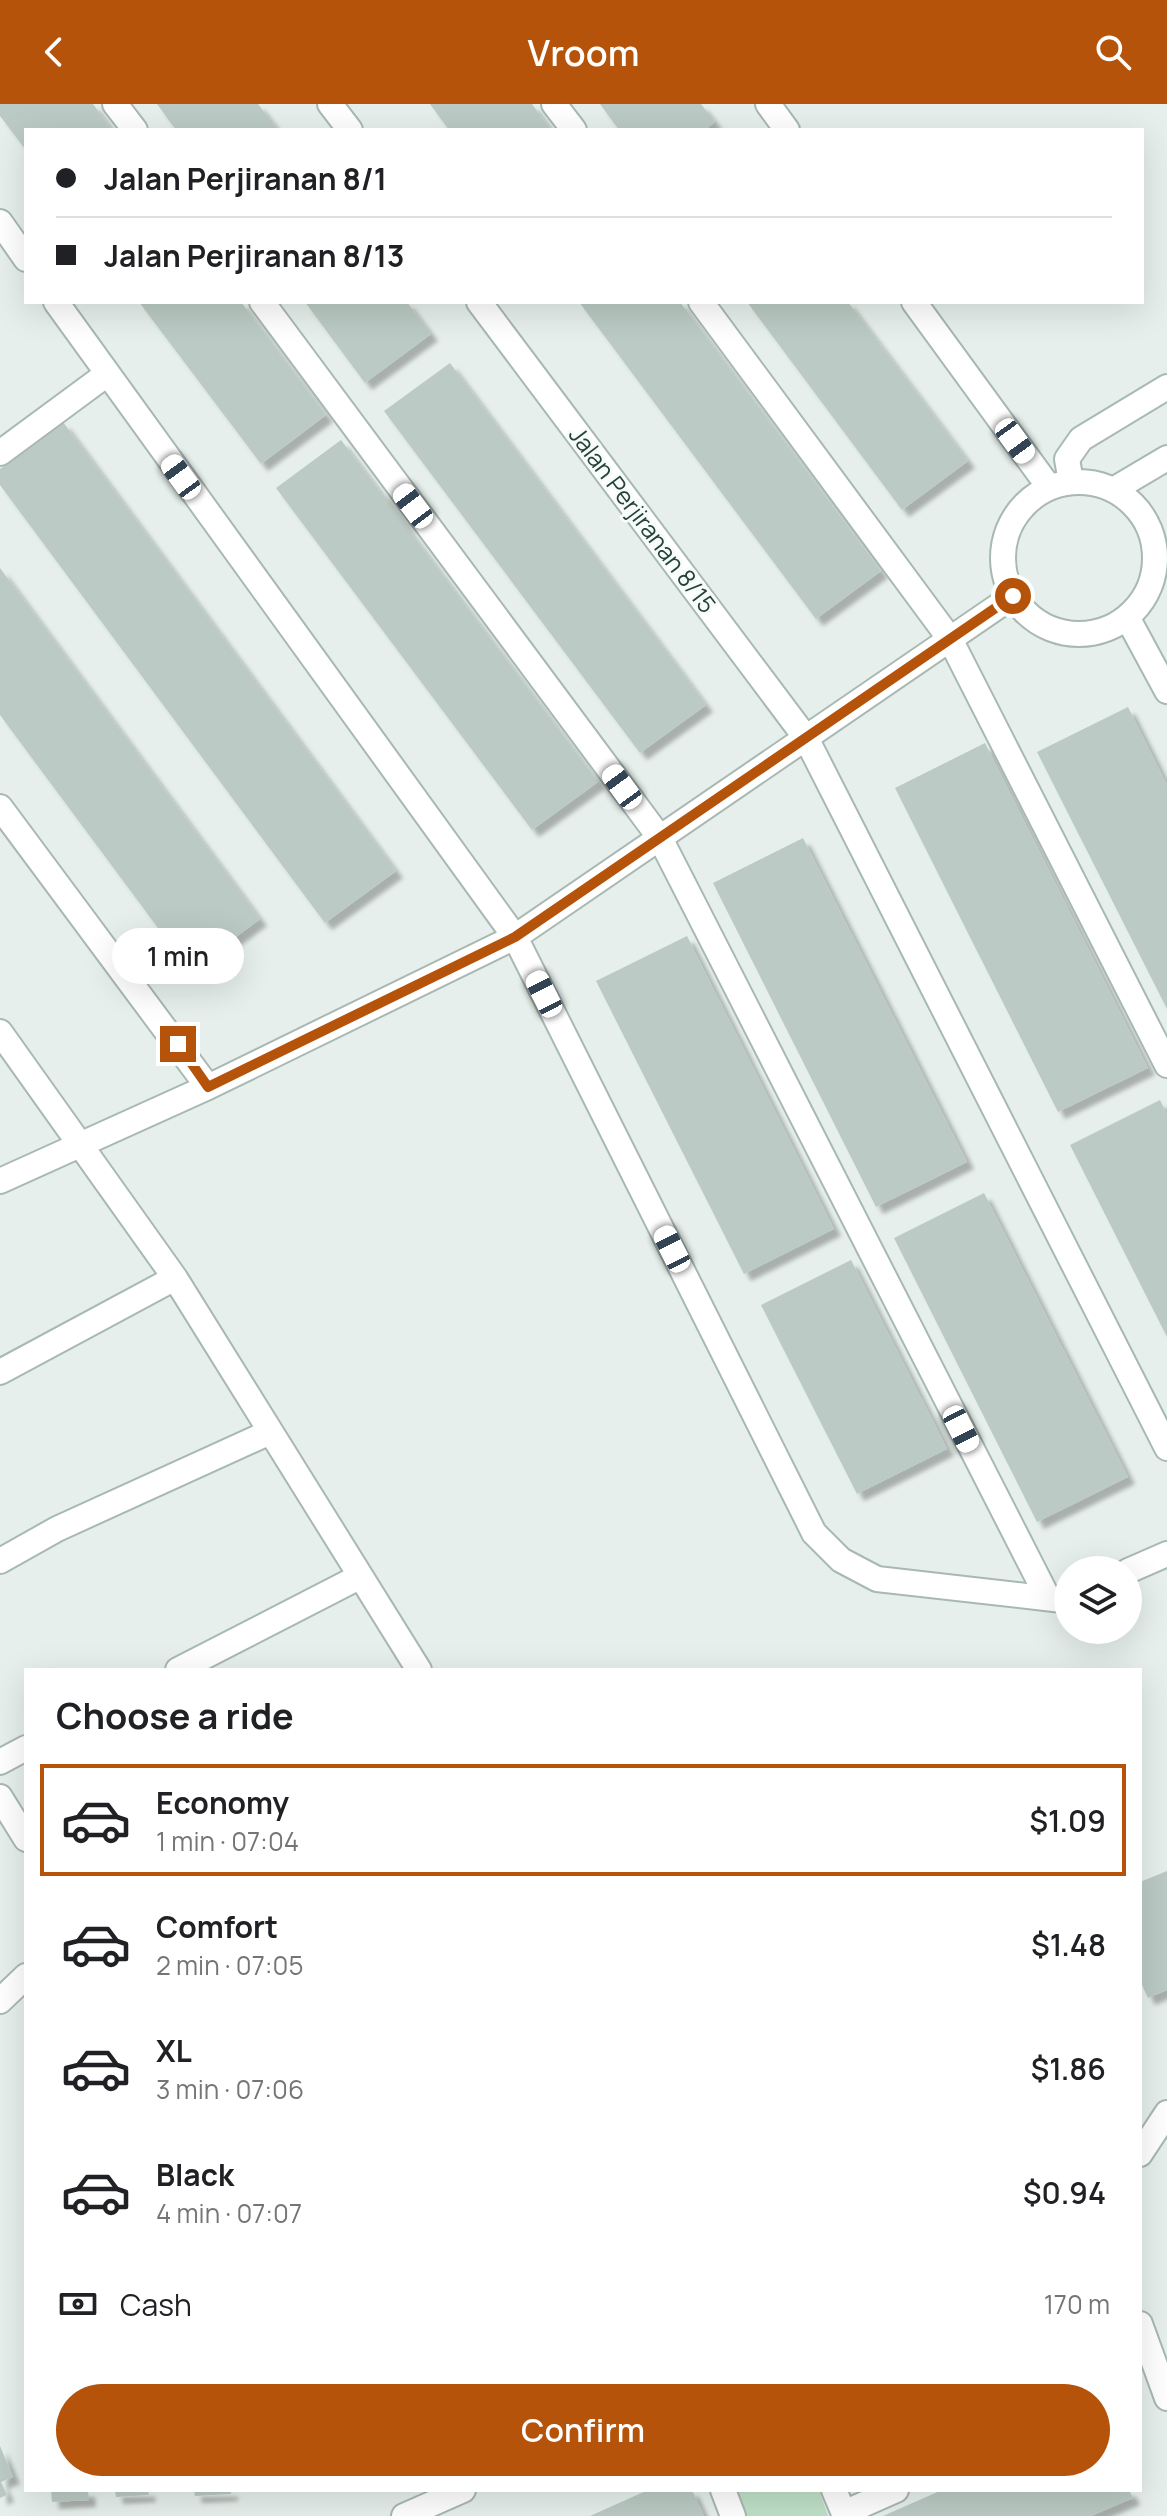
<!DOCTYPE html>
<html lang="en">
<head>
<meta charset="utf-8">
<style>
  body { margin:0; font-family:Manrope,sans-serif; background:#f2f2f2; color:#202124; height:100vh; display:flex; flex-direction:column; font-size:30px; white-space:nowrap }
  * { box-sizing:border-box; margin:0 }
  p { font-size:26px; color:#757577 }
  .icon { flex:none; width:44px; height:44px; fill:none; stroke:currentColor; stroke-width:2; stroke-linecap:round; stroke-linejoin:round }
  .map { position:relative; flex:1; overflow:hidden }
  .panel { position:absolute; left:24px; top:1564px; width:1118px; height:824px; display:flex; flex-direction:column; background:#fff; border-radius:0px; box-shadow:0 8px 32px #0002 }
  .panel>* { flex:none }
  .top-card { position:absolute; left:24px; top:24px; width:1120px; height:176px; border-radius:0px; box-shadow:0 8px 32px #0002; display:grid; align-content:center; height:176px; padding:0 32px; background:#fff }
  .buttons { position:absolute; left:1054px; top:1452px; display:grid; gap:16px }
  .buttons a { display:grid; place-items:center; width:88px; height:88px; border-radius:50%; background:#fff; box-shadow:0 8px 32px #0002; font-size:40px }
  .end { position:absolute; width:36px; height:36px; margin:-18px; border:10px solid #b45309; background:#fff; box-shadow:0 0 0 4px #fff }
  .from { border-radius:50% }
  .bubble { position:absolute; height:56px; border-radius:28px; background:#fff; box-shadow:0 8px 32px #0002; font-size:26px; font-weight:600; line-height:56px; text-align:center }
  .car { position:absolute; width:24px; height:48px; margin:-24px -12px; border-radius:10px; box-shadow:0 0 6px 2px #0007; background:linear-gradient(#fff 24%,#345 0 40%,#fff 0 76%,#345 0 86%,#fff 0) }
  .top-card b { display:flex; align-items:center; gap:28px; height:76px; font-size:30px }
  .top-card b+b { border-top:2px solid #e0e0e0 }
  .top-card i { width:20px; height:20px; background:#202124 }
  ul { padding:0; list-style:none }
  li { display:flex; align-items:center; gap:24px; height:112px; margin:0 16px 12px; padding:0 16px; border:4px solid transparent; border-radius:0px }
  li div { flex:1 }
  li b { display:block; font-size:30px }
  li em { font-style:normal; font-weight:600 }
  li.current { border-color:#b45309 }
  li>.icon { width:72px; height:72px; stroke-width:1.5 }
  h2 { padding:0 32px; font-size:36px; line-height:96px }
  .pay { display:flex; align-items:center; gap:20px; height:88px; padding:0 32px; font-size:30px }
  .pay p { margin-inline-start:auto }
  .cta { display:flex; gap:16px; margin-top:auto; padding:16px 32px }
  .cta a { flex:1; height:92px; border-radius:48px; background:#b45309; color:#fff; font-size:32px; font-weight:600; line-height:92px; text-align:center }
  header { display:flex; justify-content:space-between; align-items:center; height:104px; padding:0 32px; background:#b45309; color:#fff; font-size:36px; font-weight:600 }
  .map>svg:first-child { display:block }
  .green { fill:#bfe0c8 }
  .building { fill:#bbcac4; filter:url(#shadow) }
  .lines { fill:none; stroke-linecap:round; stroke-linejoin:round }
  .minor-casing { stroke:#a8b8b2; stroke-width:28 }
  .minor { stroke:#fff; stroke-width:24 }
  .route { stroke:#b45309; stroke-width:10 }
  .labels { text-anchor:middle; stroke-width:6; stroke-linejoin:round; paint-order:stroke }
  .street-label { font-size:24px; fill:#24423a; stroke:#f7fbf9 }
</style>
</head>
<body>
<header><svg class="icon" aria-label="back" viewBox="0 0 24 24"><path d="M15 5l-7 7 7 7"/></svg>Vroom<svg class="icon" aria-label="search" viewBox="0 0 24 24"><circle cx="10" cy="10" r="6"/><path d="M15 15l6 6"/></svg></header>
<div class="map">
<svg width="1167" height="2412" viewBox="0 0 1167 2412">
  <defs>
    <filter id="shadow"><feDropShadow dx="7" dy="7" stdDeviation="2" flood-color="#0004"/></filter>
  </defs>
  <rect width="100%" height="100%" fill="#e6efeb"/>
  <path class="green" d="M735,2386H819L828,2412H745Z"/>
  <path class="building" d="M0,0H93L112,26H26V46L0,12Z
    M157,0H258L278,26H176Z
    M430,0H532L551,26H449Z
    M600,0H701L715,18L705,26H619Z
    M139,198H241L326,311L261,360Z
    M305,198H407L431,230L365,279Z
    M579,198H680L881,467L816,515Z
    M747,198H848L968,357L902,406Z
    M450,259L706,601L640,649L384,307Z
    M63,318L396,767L325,819L0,381V365Z
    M341,336L598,678L532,726L276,384Z
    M0,464L260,815L190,867L0,611Z
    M1128,603L1167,681V905L1037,648Z
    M985,639L1148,964L1058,1008L895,684Z
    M803,734L967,1058L876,1103L713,779Z
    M687,832L834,1125L744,1170L596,877Z
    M1160,996L1167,1010V1233L1070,1041Z
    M984,1089L1128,1373L1037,1418L894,1134Z
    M851,1156L947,1345L857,1390L761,1201Z
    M1167,1767V1886L1148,1894L1142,1881L1140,1882V1778Z
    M0,2342L13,2373L1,2378L7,2391L0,2394Z
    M51,2386H88L89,2396L52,2398Z
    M115,2386H148L149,2391L116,2393Z
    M194,2386H231V2390L195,2392Z
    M648,2386H692L704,2412H590Z
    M942,2386H1129L1133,2394L1091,2412H883Z"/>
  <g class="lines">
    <g class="minor-casing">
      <path id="minor" d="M115,0L135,26
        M330,0L350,26
        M554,0L574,26
        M768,0L787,26
        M0,118L26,155
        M56,198L515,833L814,1429L841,1456L877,1475L1062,1496L1068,1494
        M262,198L660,734L1048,1494
        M479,198L806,634L1167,1344
        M701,198L950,535L1167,961
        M914,198L1049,383
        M0,349L107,270
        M1071,378L1067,355L1081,335L1167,283
        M1003 454a76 76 0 1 1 152 0a76 76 0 1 1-152 0Z
        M1113,386L1167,354
        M1127,513L1167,587
        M0,703L208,983
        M0,928L175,1174L419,1566
        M0,1077L208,983L515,833L1013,492
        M0,1268L175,1174
        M0,1457L57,1425L270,1328
        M1128,1467L1167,1450
        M178,1566L359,1473
        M0,1658L26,1644
        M0,1693L26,1735
        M0,1897L26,1872
        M1140,2050L1167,2009
        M1140,2220L1167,2294
        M723,2386L733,2412
        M834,2386L845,2412
        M844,2409L896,2386
        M404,2412L463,2386"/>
    </g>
    <use href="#minor" class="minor"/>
  </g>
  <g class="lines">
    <path class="route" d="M178,940L208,983L515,833L1013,492"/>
  </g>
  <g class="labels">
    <g class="street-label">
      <text transform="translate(642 416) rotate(53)" y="8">Jalan Perjiranan 8/15</text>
    </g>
  </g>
</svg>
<div class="buttons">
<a><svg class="icon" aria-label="layers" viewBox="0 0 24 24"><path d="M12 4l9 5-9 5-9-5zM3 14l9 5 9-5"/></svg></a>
</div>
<i class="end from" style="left:1013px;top:492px"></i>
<i class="end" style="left:178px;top:940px"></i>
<div class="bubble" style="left:112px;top:824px;width:132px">1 min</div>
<i class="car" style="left:1015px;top:337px;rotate:144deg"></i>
<i class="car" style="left:181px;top:373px;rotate:324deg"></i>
<i class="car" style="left:413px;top:402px;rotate:323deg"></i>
<i class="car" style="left:622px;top:683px;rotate:324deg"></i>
<i class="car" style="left:544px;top:890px;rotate:333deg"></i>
<i class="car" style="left:672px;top:1145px;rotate:333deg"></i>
<i class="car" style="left:961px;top:1325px;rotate:153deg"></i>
<div class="top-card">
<b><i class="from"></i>Jalan Perjiranan 8/1</b>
<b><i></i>Jalan Perjiranan 8/13</b>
</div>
<section class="panel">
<h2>Choose a ride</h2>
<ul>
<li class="current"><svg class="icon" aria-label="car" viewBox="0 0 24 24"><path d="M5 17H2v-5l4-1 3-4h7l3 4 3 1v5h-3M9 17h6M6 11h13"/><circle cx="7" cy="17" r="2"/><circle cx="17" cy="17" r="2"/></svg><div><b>Economy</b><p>1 min · 07:04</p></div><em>$1.09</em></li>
<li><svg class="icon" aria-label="car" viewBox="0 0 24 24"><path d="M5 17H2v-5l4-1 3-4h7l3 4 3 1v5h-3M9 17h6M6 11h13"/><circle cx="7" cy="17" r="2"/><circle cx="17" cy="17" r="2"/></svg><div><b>Comfort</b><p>2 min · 07:05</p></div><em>$1.48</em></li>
<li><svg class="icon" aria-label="car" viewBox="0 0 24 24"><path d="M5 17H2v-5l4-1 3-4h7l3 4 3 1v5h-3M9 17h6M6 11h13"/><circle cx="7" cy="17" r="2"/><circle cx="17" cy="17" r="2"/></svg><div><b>XL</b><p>3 min · 07:06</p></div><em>$1.86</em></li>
<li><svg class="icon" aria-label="car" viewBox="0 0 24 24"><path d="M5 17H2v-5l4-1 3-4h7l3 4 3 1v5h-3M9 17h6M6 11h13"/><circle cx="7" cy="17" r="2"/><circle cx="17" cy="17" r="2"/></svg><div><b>Black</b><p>4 min · 07:07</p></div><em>$0.94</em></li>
</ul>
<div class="pay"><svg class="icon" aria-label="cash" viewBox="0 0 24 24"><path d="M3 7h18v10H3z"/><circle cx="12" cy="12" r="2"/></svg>Cash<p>170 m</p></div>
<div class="cta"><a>Confirm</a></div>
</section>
</div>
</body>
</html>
